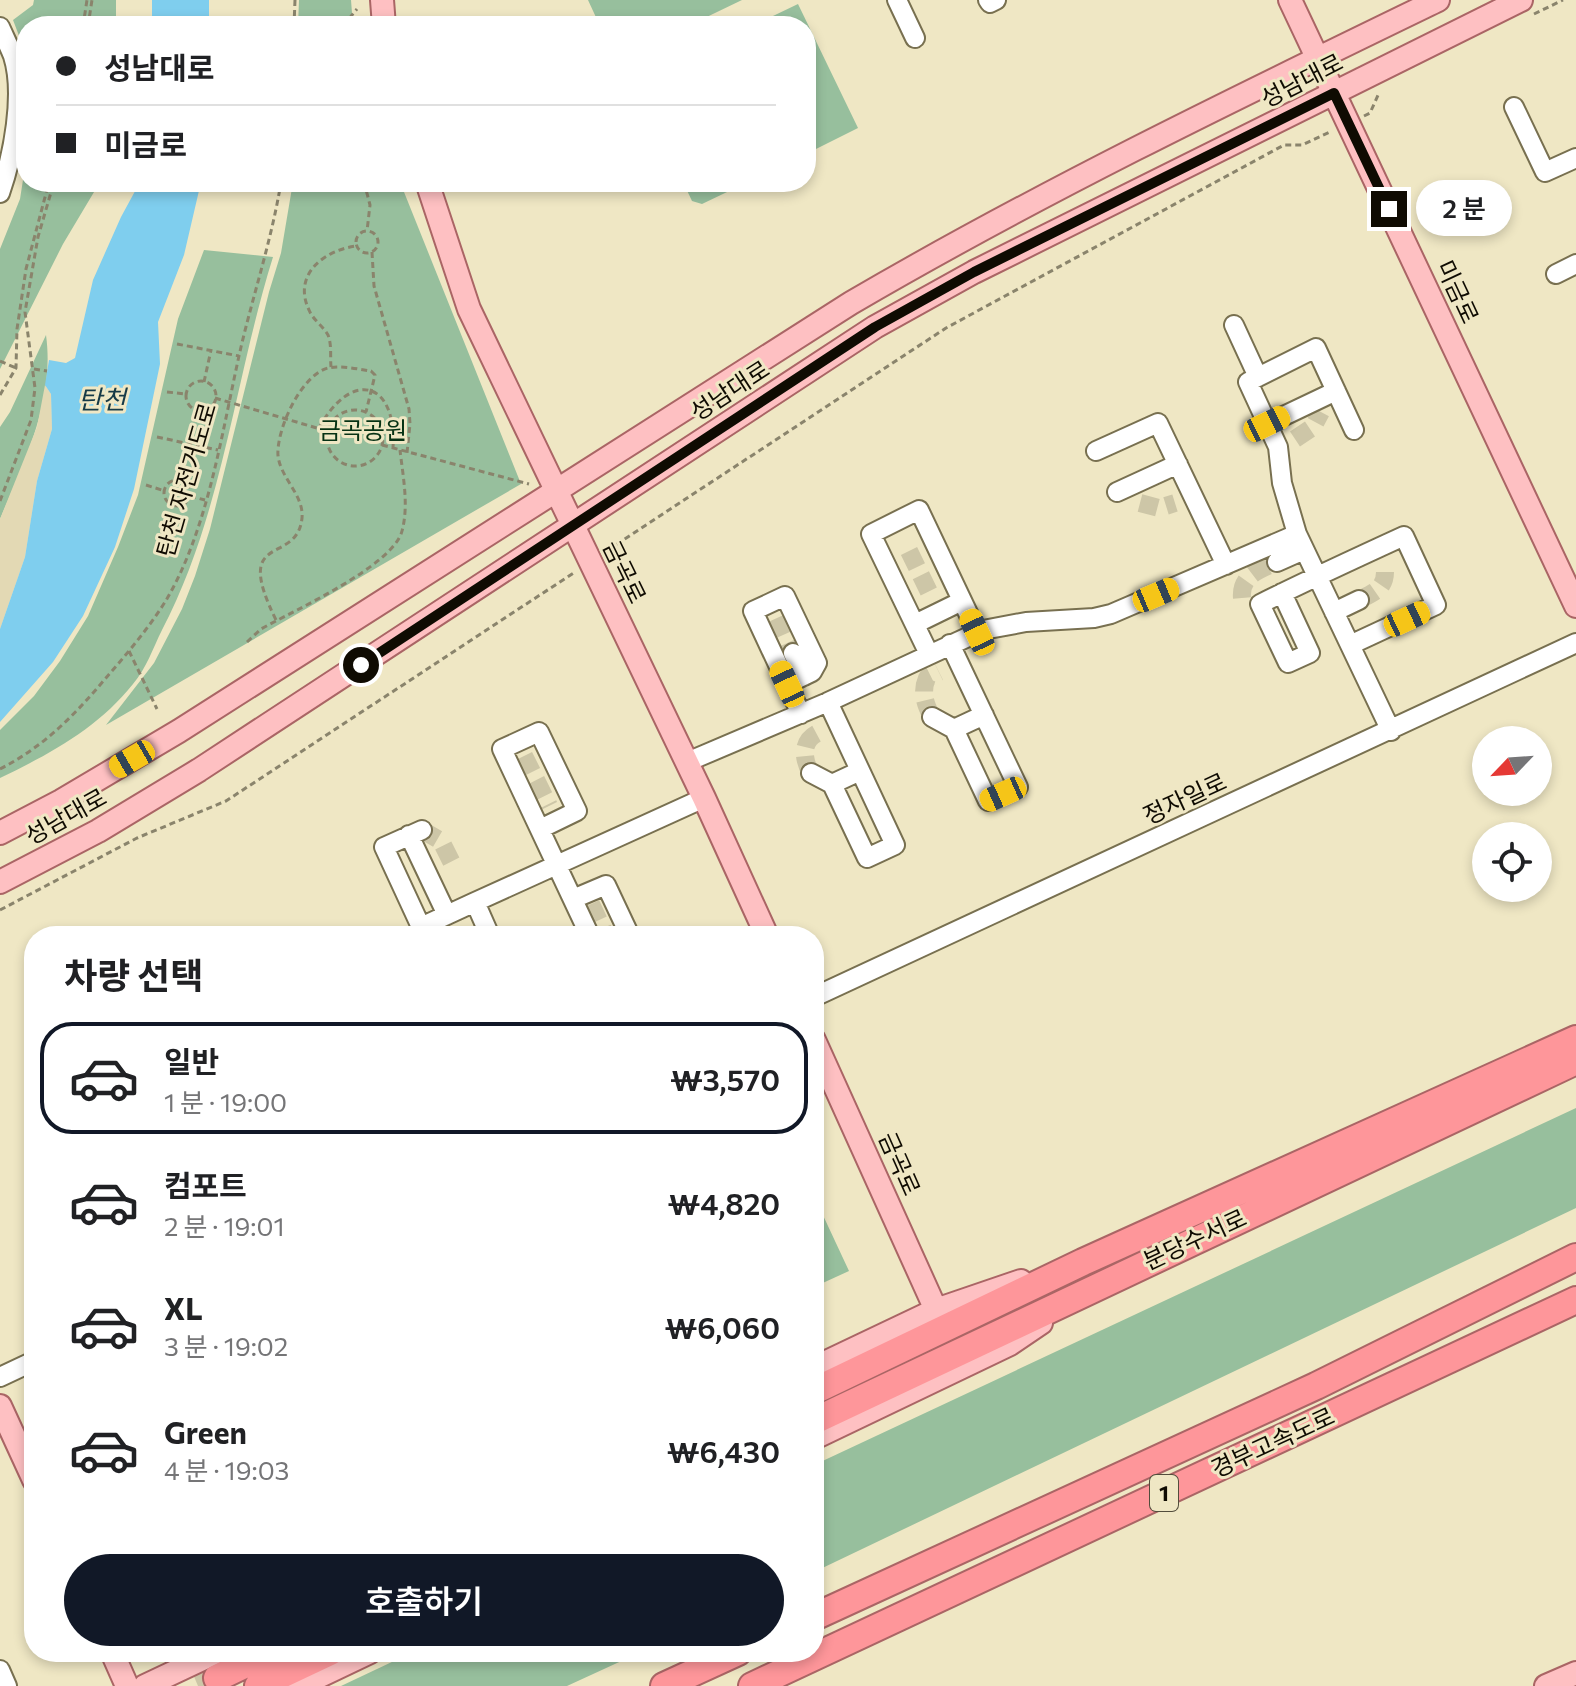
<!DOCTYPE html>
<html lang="ko">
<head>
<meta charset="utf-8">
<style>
  body { margin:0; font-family:Commissioner,"Noto Sans KR",sans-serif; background:#f2f2f2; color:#202124; height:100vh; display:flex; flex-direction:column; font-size:30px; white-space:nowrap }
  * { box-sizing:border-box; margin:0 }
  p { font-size:26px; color:#757577 }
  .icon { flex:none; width:44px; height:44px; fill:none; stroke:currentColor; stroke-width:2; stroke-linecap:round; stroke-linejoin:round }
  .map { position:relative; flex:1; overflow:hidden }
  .drawer { position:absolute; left:24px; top:926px; width:800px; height:736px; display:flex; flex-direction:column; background:#fff; border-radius:32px; box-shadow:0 4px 12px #0003 }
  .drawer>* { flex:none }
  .top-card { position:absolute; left:16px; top:16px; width:800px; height:176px; border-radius:32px; box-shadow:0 4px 12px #0003; display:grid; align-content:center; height:176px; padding:0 40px; background:#fff }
  .needle { width:52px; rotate:245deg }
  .tools { position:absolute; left:1472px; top:726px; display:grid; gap:16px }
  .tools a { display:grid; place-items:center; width:80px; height:80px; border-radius:50%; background:#fff; box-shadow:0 4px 12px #0003; font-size:40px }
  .end { position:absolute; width:36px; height:36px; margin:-18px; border:10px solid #0f0b02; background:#fff; box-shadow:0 0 0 4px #fff }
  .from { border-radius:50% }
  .bubble { position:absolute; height:56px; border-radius:28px; background:#fff; box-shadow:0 4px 12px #0003; font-size:26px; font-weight:600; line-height:56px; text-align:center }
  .car { position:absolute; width:24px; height:48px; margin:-24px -12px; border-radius:10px; box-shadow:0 0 6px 2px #0007; background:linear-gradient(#f5c518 24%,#345 0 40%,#f5c518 0 76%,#345 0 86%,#f5c518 0) }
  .top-card b { display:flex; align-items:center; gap:28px; height:76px; font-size:30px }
  .top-card b+b { border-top:2px solid #e0e0e0 }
  .top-card i { width:20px; height:20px; background:#202124 }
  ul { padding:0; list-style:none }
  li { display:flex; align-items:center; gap:24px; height:112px; margin:0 16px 12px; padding:0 24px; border:4px solid transparent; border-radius:32px }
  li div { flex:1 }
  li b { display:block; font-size:30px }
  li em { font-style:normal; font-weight:600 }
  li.selected { border-color:#111827 }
  li>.icon { width:72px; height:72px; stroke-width:1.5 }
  h2 { padding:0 40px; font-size:36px; line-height:96px }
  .cta { display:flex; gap:16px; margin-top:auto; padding:16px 40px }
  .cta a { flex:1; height:92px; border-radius:48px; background:#111827; color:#fff; font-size:32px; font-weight:600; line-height:92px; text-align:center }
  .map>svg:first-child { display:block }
  .green { fill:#97bf9d }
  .sand { fill:#e3d9b4 }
  .water { fill:#7fceee }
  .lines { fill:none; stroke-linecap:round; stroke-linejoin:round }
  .minor-tunnel { stroke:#cdc6a7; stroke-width:18; stroke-dasharray:18 9; stroke-linecap:butt }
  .highway-tunnel { stroke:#cdc6a7; stroke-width:26; stroke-dasharray:26 13; stroke-linecap:butt }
  .minor-casing { stroke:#787050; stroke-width:22 }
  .major-casing { stroke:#aa6565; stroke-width:26 }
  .highway-casing { stroke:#aa6565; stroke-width:30 }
  .path { stroke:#8a846c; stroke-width:3; stroke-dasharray:6 4; stroke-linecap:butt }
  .minor { stroke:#fff; stroke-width:18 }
  .major { stroke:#fec0c2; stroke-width:22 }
  .highway { stroke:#fe969a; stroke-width:26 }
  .route { stroke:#0f0b02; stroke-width:10 }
  .labels { text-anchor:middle; stroke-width:6; stroke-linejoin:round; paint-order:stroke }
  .shield { fill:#efe7c4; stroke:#524d3c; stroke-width:2 }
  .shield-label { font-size:22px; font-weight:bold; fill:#0f0b02 }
  .street-label { font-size:24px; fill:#0f0b02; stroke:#efe7c4 }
  .park-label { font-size:24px; fill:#063214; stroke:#efe7c4 }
  .water-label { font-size:26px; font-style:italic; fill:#153a47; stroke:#efe7c4 }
</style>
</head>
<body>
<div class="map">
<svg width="1576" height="1686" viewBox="0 0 1576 1686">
  <rect width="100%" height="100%" fill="#efe7c4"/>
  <path class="green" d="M34,0H116V26H26V54L13,20L33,5Z
    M299,0H351L353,26H298Z
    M588,0H742L688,26H600Z
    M798,4L858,128L806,154V26H752Z
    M26,161V182H100L63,244L0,369V249L20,199Z
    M293,182H400L521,484L106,725L154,663L182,609L195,576L210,529L269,292L281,253Z
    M683,182H748L702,204L692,201Z
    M204,250L273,257C234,382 223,513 162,630C153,648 146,669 133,684C98,728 50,754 0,778V730L34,696L60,661L88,616L118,547L138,495L178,319Z
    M46,335C55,400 25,460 0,519V427L10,412Z
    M1576,1108V1208L814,1572V1465Z
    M814,1196L849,1271L814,1287Z
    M413,1652H641L567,1686H341Z"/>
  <path class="sand" d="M45,385L51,394L52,429L37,481L25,557L0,629V519L37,427Z"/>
  <path class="water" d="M152,0H209V26H152Z
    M140,182H201L184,255L158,322L160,364L134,489L115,547L83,616L53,662L0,722V629L25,557L37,481L52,429L51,394L45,385L49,360L66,363L75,358L93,280L121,217Z"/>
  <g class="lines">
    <path class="minor-tunnel" d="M1295,439L1313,427L1321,412
      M1140,503L1159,508L1175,503
      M909,551L931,596
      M1242,598C1240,576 1259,570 1277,562
      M1359,600C1373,593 1385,589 1385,572
      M777,618L793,653
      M932,717C925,704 921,692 927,678L939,672
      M524,756L549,806
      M811,773C801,756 802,737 823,731
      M422,830L441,841L455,869
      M591,904L606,936"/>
    <path class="highway-tunnel" d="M198,1686L217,1678"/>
    <g class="minor-casing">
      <path id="minor" d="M897,0L915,38
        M988,0L990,3L996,0
        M0,27C4,36 9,46 13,56C25,94 13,156 0,193
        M1514,107L1545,172L1576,158
        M1556,274L1576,264
        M1234,325L1258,377
        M1267,424L1336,391
        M1096,451L1158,423L1226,565
        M1117,492L1178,464
        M1297,534L1282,483L1278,447L1248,382L1316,348L1354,430
        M1277,562L1304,550
        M1282,593L1310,653L1288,663L1260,604C1308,580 1356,558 1404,536L1436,605L1350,645
        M1334,612L1359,600
        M915,624L962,601
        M950,644L1018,787L988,801L954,729L984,715
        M793,653L804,676
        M929,654L871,534L919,510L977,632
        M787,684L812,672L817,663L785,596L753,611L801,714
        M828,702L895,845L867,858L832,784L860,771
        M932,717L954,729
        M687,762L828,702L983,630L1026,622L1094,618L1111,614L1297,534L1391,731
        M811,773L832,784
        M540,829L577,811L539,732L502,749L590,936
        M409,835L447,915
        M573,899L606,885L630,936
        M421,927L384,847L422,830
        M426,936L421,927L475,902
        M490,936L475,902L704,798
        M814,997L1576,643
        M0,1377L34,1361
        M0,1670L7,1686"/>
    </g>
    <g class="major-casing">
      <path id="major" d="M382,0L384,26
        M1290,0L1576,606
        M427,182L469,309L704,798L767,936
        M0,833L61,801L179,731L851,303C1041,192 1240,96 1438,0
        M0,882L98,831L199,770L875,327L974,272L1521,0
        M814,1040L936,1310
        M814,1368L936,1310L1021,1281
        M0,1406L34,1480
        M814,1438L1010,1344L1041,1323
        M112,1652L127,1686
        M145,1686L217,1652
        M299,1686L370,1652
        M1546,1686L1576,1673"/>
    </g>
    <g class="highway-casing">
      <path id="highway" d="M814,1391L1083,1262L1576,1039
        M814,1421L1576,1061
        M814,1617L1316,1386L1576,1257
        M217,1678L271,1652
        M258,1686L330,1652
        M664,1686L738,1652
        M752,1686L1576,1300"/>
    </g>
    <path class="path" d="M1534,14L1563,0
      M83,26L87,0
      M88,26L92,0
      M294,26L295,0
      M343,26L357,9
      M1364,116L1370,113L1379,93
      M364,182L370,205L367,231
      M356 242a11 11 0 1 1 22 0a11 11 0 1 1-22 0Z
      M372,252L374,286L409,409L410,424L407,453
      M177,344L239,356
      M0,361L16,368
      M331,367C330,357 332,345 328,335C323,326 313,320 309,310C292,274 325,250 356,246
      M34,369L47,371
      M186 396a15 15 0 1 1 30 0a15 15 0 1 1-30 0Z
      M204,382L211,350
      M167,392L186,394
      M0,395L16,368L17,329L26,269L49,182
      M215,398L327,431
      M327 438a28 28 0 1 1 56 0a28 28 0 1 1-56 0Z
      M319,428C351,369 397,380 393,448
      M157,437L218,450
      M382,445L529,484
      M180,480L197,410
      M164 493a13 13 0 1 1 26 0a13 13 0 1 1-26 0Z
      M146,485L165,491
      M190,496L205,500
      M0,501L31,420L35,388L25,312L38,237L54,182
      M608,550L946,328L1284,145H1302L1332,131
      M276,620C231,529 297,567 302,518C304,495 281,479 278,456C276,430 301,375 328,368C341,365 357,369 371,371L375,375L366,412
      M247,642L261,629C293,611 393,566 402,531C409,505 403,477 400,450
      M129,651L157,709
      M0,769C43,747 74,716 105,679C126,655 148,629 165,602C209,529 222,430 241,347C254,292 272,238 281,182
      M0,910L137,838L226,801L575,572"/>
    <use href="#minor" class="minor"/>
    <use href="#major" class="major"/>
    <use href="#highway" class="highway"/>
  </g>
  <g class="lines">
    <path class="route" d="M361,665L875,327L974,272L1334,93L1389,209"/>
  </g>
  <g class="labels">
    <rect class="shield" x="1150" y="1475" width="28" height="36" rx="6"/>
    <g class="shield-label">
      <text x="1164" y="1501">1</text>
    </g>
    <g class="street-label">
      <text transform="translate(1302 81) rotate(-27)" y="8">성남대로</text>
      <text transform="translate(1457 292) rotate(65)" y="8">미금로</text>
      <text transform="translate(730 391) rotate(-33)" y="8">성남대로</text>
      <text transform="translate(187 480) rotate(-74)" y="8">탄천 자전거도로</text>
      <text transform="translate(624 572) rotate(64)" y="8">금곡로</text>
      <text transform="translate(1185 799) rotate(-25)" y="8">정자일로</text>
      <text transform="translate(66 817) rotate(-29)" y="8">성남대로</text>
      <text transform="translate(899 1164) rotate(66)" y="8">금곡로</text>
      <text transform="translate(1195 1240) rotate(-25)" y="8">분당수서로</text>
      <text transform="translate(1273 1443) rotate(-25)" y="8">경부고속도로</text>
    </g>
    <g class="park-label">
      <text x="363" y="439">금곡공원</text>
    </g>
    <g class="water-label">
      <text x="102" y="409">탄천</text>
    </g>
  </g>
</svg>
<div class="tools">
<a><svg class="needle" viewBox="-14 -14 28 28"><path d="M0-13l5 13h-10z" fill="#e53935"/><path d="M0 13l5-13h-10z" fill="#757577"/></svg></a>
<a><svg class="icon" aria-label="locate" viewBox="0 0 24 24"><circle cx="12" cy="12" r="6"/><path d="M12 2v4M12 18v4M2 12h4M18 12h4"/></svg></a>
</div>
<i class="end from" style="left:361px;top:665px"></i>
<i class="end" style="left:1389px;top:209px"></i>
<div class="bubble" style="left:1416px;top:180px;width:96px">2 분</div>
<i class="car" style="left:1267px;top:424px;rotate:64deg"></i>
<i class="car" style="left:1156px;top:595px;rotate:67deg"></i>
<i class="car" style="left:1407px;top:619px;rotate:65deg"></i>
<i class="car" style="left:977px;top:632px;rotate:335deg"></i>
<i class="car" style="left:787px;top:684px;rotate:335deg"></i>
<i class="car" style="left:132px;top:759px;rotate:240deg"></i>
<i class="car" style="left:1003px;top:794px;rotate:246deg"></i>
<div class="top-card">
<b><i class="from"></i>성남대로</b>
<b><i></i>미금로</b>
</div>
<section class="drawer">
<h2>차량 선택</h2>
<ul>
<li class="selected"><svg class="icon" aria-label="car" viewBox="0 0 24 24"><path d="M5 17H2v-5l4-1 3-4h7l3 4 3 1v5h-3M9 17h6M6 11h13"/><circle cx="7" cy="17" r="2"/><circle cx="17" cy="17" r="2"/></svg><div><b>일반</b><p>1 분 · 19:00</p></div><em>₩3,570</em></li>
<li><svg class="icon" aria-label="car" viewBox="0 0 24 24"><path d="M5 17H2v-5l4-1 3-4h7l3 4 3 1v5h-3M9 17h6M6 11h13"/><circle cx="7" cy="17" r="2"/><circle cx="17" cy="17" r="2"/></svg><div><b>컴포트</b><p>2 분 · 19:01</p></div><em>₩4,820</em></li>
<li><svg class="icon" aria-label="car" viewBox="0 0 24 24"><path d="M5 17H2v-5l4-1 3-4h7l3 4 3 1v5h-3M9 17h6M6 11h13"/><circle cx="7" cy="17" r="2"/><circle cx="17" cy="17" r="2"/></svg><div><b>XL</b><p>3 분 · 19:02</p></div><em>₩6,060</em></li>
<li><svg class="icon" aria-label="car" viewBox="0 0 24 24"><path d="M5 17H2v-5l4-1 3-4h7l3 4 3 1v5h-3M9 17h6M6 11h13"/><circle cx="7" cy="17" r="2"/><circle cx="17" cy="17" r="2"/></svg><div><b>Green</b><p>4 분 · 19:03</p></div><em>₩6,430</em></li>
</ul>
<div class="cta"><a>호출하기</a></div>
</section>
</div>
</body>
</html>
